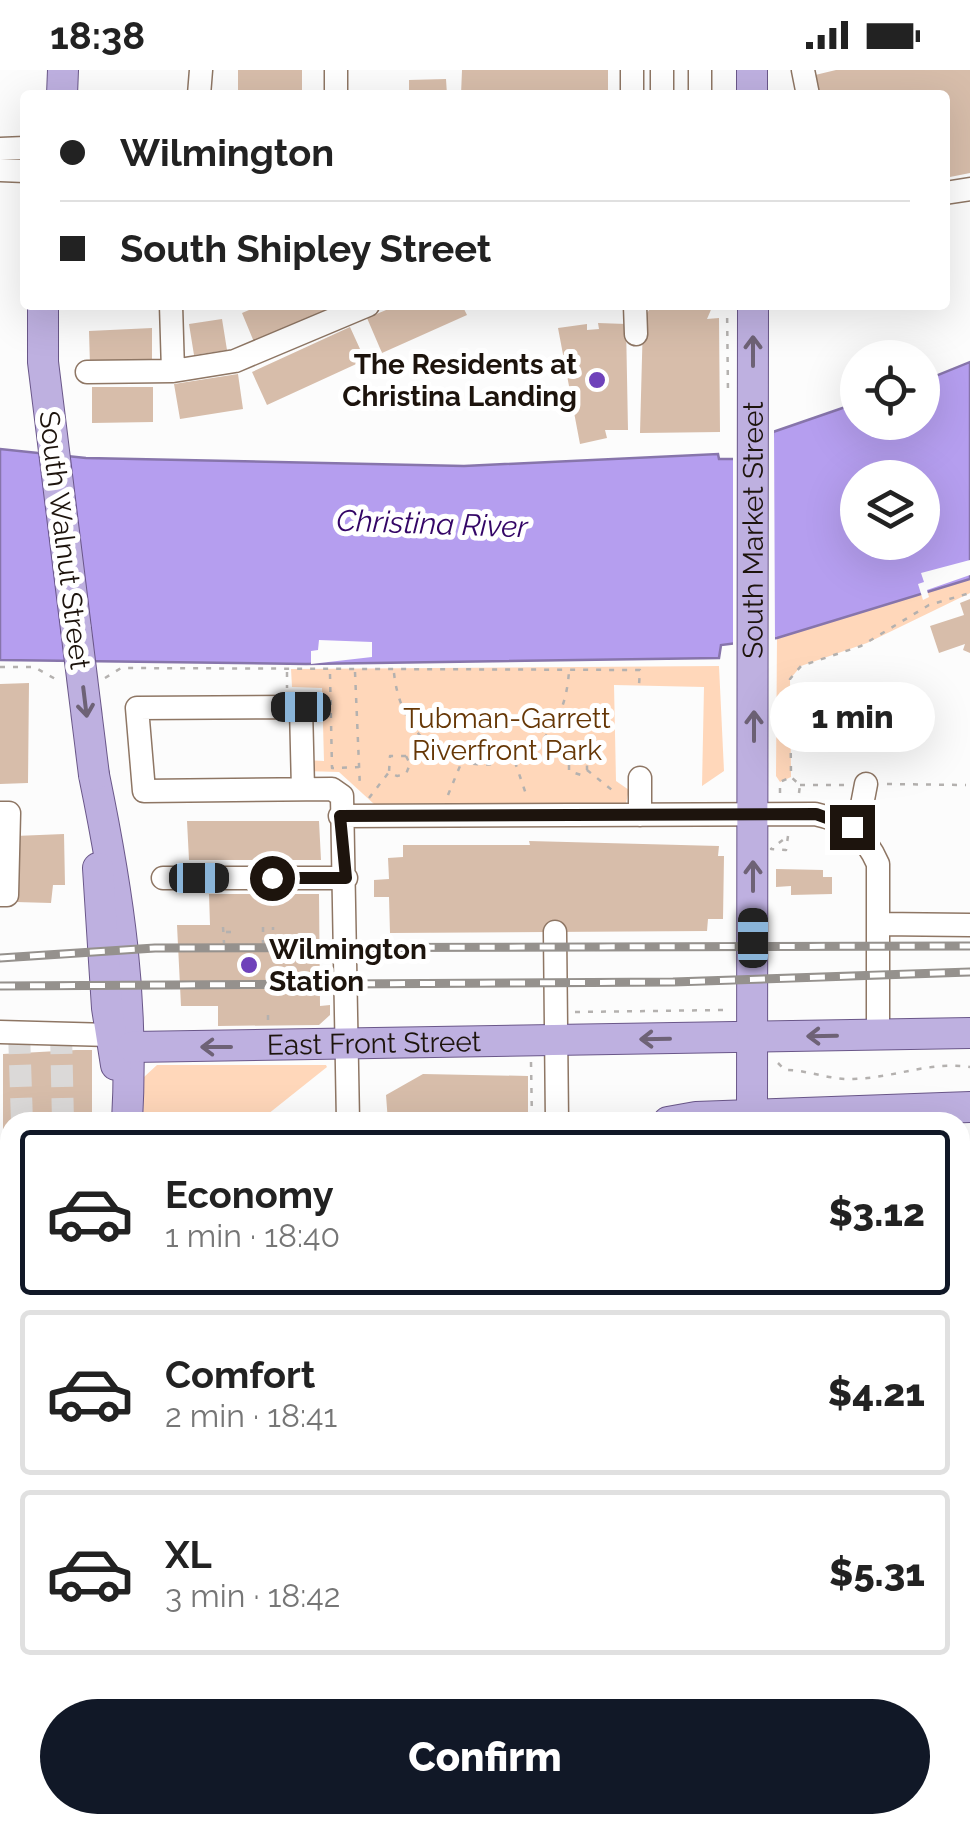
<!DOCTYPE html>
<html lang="en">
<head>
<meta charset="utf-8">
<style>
  body { margin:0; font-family:Raleway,sans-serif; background:#f6f6f6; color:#222; height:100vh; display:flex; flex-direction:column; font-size:38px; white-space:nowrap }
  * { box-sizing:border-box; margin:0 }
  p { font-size:32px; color:#767676 }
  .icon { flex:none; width:55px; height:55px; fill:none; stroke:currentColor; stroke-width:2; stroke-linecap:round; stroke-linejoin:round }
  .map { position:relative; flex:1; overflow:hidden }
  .details { position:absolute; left:0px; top:1042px; width:970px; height:722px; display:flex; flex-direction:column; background:#fff; border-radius:30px 30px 0 0; box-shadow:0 10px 40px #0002 }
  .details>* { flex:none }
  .hud { position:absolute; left:20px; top:20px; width:930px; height:220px; border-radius:10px; box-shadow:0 10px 40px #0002; display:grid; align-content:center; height:220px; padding:0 40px; background:#fff }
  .controls { position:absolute; left:840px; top:270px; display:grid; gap:20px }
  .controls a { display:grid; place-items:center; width:100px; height:100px; border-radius:50%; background:#fff; box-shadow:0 10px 40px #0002; font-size:50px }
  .end { position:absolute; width:45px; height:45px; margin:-22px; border:12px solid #1d140d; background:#fff; box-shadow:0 0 0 5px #fff }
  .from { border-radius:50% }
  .bubble { position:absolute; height:70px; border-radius:35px; background:#fff; box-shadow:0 10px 40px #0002; font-size:32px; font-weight:800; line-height:70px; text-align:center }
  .car { position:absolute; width:30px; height:60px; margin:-30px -15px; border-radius:12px; box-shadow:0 0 8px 2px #0007; background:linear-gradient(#222 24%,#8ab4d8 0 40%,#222 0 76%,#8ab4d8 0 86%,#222 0) }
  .hud b { display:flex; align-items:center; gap:35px; height:95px; font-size:38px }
  .hud b+b { border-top:2px solid #e0e0e0 }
  .hud i { width:25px; height:25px; background:#222 }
  ul { padding:18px 0 0; list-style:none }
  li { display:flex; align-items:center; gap:30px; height:165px; margin:0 20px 15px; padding:0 20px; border:5px solid #e0e0e0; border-radius:10px }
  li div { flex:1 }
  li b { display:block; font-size:38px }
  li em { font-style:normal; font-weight:800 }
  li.on { border-color:#111827 }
  li>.icon { width:90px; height:90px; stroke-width:1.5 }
  .button { display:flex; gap:20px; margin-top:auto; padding:20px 40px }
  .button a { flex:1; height:115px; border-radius:60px; background:#111827; color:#fff; font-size:40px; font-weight:800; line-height:115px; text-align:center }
  .status { display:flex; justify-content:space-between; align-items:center; height:70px; padding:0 50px; background:#fff; direction:ltr }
  .status svg { height:28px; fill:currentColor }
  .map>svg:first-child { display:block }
  .green { fill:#ffd7ba }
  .water { fill:#b59eef; stroke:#8775ab; stroke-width:2.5; fill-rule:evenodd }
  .pier { fill:#fcfcfc }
  .building { fill:#d7bdaa }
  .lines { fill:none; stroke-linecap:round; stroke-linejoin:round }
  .minor-tunnel { stroke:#dbd9d8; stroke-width:22; stroke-dasharray:22 11; stroke-linecap:butt }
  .minor-casing { stroke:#8e7664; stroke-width:25 }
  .major-casing { stroke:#6a5789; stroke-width:32 }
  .path { stroke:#b4b1af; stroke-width:2.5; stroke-dasharray:5 8; stroke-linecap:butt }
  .minor { stroke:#fff; stroke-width:22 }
  .major { stroke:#beb0e0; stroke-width:30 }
  .rail-casing { stroke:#95918d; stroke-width:9 }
  .rail { stroke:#fff; stroke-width:5; stroke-dasharray:15; stroke-linecap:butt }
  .major-bridge-casing { stroke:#6a5789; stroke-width:32; stroke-linecap:butt }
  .major-bridge { stroke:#beb0e0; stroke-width:30 }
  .oneway { stroke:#6e6276 }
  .route { stroke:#1d140d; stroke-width:12 }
  .poi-dot { fill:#6f42ba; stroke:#fff; stroke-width:4 }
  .labels { text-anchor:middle; stroke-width:10; stroke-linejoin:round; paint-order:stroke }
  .poi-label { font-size:28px; font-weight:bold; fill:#1d140d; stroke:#fff; text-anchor:end }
  .street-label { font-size:28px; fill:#1d140d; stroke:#fff }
  .park-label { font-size:28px; fill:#663706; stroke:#fff }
  .water-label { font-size:30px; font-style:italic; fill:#330566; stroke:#fff }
</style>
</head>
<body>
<div class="status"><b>18:38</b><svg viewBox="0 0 49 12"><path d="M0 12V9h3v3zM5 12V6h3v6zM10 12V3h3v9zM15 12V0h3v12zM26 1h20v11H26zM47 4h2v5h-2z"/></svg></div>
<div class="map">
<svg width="970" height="1764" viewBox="0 0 970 1764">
  <rect width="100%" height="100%" fill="#fcfcfc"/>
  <path class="green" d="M970,509V523L867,573L801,596L790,609L791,707L780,712L776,706L777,568Z
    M719,596L724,701L702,716L704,617L614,615L616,711L629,720L626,733L374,734L339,702L304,701V690L324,691L322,618L292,617L291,599Z
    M157,995H326L327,997L258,1052H143L144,1007Z
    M0,1363H10V1469H0Z
    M779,1755H864L863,1764H778Z"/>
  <path class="water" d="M970,292V509L777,568L721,575L719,588L306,594L0,590V379L86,388L464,396L718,384L719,389H772L773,362L857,333L858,352H922L923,311ZM858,408H922V472H858Z"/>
  <path class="pier" d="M774,356L775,573L733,578V384H768V361Z
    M970,490V505L927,520L929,527L923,530L918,514L924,512L921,503Z
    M319,570L372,572V587L311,594V581L318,580Z"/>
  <path class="building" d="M238,0H302V25H238Z
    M462,0H608V25H461Z
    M836,0H970V103L945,108V25H815L811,6Z
    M446,9L447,25H409V10Z
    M261,235H340L254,272L242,243Z
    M398,235H462L467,245L382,283L367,248Z
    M652,235H713L707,249L719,248L720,362L640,363L643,250Z
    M222,249L227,280L194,285L189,254Z
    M598,253L626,254L628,360H605L607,368L580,374L558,258L587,254V260L599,259Z
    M350,257L365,290L267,335L252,302Z
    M152,258V295L90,296L89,261Z
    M238,304L243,339L180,349L174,314Z
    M92,317H153V352L92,353Z
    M970,529V583L963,580L965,574L939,583L930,556L964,545L960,533Z
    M29,613L28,713L0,714V614Z
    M187,751H319L321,790H189Z
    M64,764L65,815H53L51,833L16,832L15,766Z
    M529,771L719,776L718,786H724L723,849H708L707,861L390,863L389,827H374V810L389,809L388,788L403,787V775H530Z
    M776,799L823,800V807H832V824L791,825V816L776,817Z
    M209,824H319L320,936L330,935V945L319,955L218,956V936H181L177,855H210Z
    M76,980H92V1052H10V1156H3V984Z
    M423,1004L528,1006V1052H388L386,1025Z
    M960,1205H970V1233H960Z
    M3,1284H10V1318H4Z
    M960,1322H970V1441H960Z
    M970,1513V1634H960V1514Z
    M0,1519H10V1635H0Z
    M960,1700H970V1764H960Z
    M0,1741L10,1742V1755H49V1764H0Z
    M229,1755H519L520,1762L418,1764V1759L387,1760V1764H305V1759H297V1764H229Z
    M581,1755H722V1764H581Z"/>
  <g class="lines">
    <path class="minor-tunnel" d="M19,962L22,1052
      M61,962L63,1052"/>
    <g class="minor-casing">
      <path id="minor" d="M632,0V25
        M803,0L808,25
        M199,25L201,0
        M336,25V0
        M662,25V0
        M700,25V0
        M0,79L25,78
        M0,100L25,101
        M945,123L970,119
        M171,235L173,301
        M635,235L636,264
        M87,302L173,301L235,291L368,235
        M303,719L301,637L137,638L144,721L332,719L342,726L348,1052
        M0,743H9L7,825H0
        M640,745V708
        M340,746L815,744C847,751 865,764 878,794V965
        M852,757L861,740L866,714
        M163,808H346
        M879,854L970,855
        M555,862L557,1052
        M0,962L110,965L124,973
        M0,1186H10
        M960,1301H970
        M0,1491H10
        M0,1721H10
        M77,1755V1764
        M756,1755V1764
        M880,1755V1764"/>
    </g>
    <g class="major-casing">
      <g id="major">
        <path d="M752,0V25"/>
        <path d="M62,25L63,0"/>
        <path d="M43,235V292L76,559"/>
        <path d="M94,705C119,826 134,929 127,1052"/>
        <path d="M98,798L107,938L116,995"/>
        <path id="s1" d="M132,977L970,963"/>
        <path id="s2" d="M752,1045L753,235"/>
        <path d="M668,1052L696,1047L970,1037"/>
        <path d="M960,1186H970"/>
        <path d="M960,1669H970"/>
        <path d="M0,1672H10"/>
        <path d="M557,1755V1764"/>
        <path d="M136,1764V1755"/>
      </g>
    </g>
    <path class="path" d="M727,235L728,324
      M0,597H34L59,611
      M287,602V618
      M355,602L360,718
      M394,603C407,724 563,727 569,600
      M330,604L332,698L359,697
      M105,608L121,598L640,600L639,615
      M547,666L569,685V701L581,705L587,700V685L575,681L569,685
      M406,686L410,694L406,704L397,706L389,702L390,686H406L424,670
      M515,692L527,727
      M587,700L617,724
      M887,714L966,715
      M800,715H845
      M780,723V712L791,707
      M799,723L800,715L791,707L790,609L801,596L861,576L929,535L970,523
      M448,725L460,696
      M369,728L389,702
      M788,766L786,780L771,779Z
      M223,857L224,873
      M263,857V873
      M226,862H239
      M273,873V857
      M575,942L725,940L728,935
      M268,950V945
      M531,992L532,1052
      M778,993L785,1000C809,1000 829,1010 853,1009C894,1008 929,991 970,997
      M321,1052L323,1049
      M0,1274H10"/>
    <use href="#minor" class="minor"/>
    <use href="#major" class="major"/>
    <g class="rail-casing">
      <path id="rail" d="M0,888L155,878L970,876
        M0,916L673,912L970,902"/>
    </g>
    <use href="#rail" class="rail"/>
    <g class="major-bridge-casing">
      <path id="major-bridge" d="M76,559L94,705"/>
    </g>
    <use href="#major-bridge" class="major-bridge"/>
  </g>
  <defs><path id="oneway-shaft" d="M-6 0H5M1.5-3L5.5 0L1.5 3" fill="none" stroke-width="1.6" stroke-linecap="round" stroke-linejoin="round" transform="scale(2.5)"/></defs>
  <g class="oneway">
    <use href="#oneway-shaft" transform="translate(753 281) rotate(-90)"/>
    <use href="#oneway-shaft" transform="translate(85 632) rotate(83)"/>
    <use href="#oneway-shaft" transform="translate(754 656) rotate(-90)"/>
    <use href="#oneway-shaft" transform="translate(753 806) rotate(-90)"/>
    <use href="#oneway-shaft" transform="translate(822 966) rotate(179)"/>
    <use href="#oneway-shaft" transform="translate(655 969) rotate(179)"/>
    <use href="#oneway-shaft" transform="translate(216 977) rotate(180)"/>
  </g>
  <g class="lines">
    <path class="route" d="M272,808H346L340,746L816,744L852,757"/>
  </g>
  <g class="poi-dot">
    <circle cx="597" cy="310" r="10"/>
    <circle cx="249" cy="895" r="10"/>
  </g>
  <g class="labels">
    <g class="poi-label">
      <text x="577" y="304">The Residents at<tspan x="577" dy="32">Christina Landing</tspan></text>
      <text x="269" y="889" text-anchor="start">Wilmington<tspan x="269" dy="32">Station</tspan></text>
    </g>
    <g class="street-label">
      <text dy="10" stroke="none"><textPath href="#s2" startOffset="585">South Market Street</textPath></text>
      <text transform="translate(65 470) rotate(83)" y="10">South Walnut Street</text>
      <text dy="10" stroke="none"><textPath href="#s1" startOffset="242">East Front Street</textPath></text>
    </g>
    <g class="park-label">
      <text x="507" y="658">Tubman-Garrett<tspan x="507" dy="32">Riverfront Park</tspan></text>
    </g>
    <g class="water-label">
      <text transform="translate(432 454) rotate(2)" y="10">Christina River</text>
    </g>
  </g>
</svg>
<div class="controls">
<a><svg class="icon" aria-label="locate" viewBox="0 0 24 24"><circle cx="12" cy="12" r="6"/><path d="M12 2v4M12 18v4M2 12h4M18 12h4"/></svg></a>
<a><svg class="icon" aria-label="layers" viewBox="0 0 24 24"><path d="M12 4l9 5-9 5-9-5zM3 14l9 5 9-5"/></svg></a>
</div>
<i class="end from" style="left:272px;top:808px"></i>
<i class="end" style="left:852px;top:757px"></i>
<div class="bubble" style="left:770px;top:612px;width:165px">1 min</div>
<i class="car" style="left:301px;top:637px;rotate:270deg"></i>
<i class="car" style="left:199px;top:808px;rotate:90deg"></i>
<i class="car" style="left:753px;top:868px;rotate:0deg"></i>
<div class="hud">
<b><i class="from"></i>Wilmington</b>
<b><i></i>South Shipley Street</b>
</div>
<section class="details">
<ul>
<li class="on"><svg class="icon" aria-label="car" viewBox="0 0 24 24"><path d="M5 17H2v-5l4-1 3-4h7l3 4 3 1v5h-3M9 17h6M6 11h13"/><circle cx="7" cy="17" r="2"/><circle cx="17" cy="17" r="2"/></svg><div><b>Economy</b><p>1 min · 18:40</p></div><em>$3.12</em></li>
<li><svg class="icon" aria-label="car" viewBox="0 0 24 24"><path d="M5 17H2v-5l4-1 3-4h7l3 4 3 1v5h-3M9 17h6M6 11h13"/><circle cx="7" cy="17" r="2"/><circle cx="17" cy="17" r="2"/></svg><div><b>Comfort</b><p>2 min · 18:41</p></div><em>$4.21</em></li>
<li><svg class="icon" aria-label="car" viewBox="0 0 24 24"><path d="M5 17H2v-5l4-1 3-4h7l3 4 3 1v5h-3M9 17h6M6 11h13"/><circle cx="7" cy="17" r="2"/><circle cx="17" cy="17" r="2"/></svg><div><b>XL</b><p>3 min · 18:42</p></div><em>$5.31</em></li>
</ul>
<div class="button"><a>Confirm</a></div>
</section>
</div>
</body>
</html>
